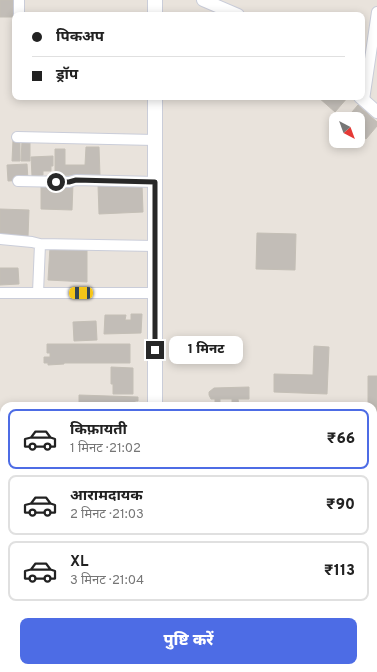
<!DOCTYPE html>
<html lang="hi">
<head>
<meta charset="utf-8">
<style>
  body { margin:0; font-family:Overpass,"Noto Sans Devanagari",sans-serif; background:#f6f6f6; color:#222; height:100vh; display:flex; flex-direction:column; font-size:15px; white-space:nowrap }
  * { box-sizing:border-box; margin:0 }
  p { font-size:13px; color:#767676 }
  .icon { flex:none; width:22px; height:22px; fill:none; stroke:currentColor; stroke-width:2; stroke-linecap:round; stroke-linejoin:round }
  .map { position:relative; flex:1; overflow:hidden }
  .sheet { position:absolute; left:0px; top:402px; width:377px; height:270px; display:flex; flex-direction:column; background:#fff; border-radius:12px 12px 0 0; box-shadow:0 2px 10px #0003 }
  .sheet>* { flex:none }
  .top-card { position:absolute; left:12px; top:12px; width:353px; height:88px; border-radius:8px; box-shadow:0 2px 10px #0003; display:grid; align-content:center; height:88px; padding:0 20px; background:#fff }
  .needle { width:26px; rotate:139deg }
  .fabs { position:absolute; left:329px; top:112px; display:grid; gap:8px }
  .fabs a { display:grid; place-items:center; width:36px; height:36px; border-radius:8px; background:#fff; box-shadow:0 2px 10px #0003; font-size:20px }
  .end { position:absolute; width:18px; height:18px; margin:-9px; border:5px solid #282828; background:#fff; box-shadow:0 0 0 2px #fff }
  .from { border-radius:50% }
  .bubble { position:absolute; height:28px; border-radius:8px; background:#fff; box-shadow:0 2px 10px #0003; font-size:13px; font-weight:800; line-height:28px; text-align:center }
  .car { position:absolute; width:12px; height:24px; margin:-12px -6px; border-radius:5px; box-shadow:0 0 3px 1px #0007; background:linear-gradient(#f5c518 24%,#345 0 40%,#f5c518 0 76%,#345 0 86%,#f5c518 0) }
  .top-card b { display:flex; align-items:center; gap:14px; height:38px; font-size:15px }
  .top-card b+b { border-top:1px solid #e0e0e0 }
  .top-card i { width:10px; height:10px; background:#222 }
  ul { padding:7px 0 0; list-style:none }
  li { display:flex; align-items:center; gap:12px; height:60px; margin:0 8px 6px; padding:0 12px; border:2px solid #e0e0e0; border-radius:8px }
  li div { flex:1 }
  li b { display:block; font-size:15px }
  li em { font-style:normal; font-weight:800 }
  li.current { border-color:#4d6ce5 }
  li>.icon { width:36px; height:36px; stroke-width:1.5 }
  .action { display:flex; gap:8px; margin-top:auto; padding:8px 20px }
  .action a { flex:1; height:46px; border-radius:8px; background:#4d6ce5; color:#fff; font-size:16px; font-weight:800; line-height:46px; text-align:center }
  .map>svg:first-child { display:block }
  .building { fill:#c2bdb7; stroke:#c4bfb6 }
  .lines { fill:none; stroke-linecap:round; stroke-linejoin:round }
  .minor-casing { stroke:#cacdd9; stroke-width:12 }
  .tertiary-casing { stroke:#cacdd9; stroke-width:14 }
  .secondary-casing { stroke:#cacdd9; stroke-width:16 }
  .minor { stroke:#fff; stroke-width:10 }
  .tertiary { stroke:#fff; stroke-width:12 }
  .secondary { stroke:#fff; stroke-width:14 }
  .route { stroke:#282828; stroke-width:5 }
</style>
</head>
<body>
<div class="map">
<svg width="377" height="672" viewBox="0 0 377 672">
  <rect width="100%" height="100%" fill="#e9e3dc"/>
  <path class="building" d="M0,0H16L15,17H0Z
    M318,97H348L335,112Z
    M358,105L377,122V126L366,139L358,132V119H346Z
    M13,140H20V161H12Z
    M22,140H30V161H21Z
    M86,147H99L100,176L55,175V149H65V165H85Z
    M53,156V166H51V171H43V175L32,176L31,157Z
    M27,164L28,180L8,181L7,165Z
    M41,183L73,184L72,210L41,209Z
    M142,184L143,212L99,214L98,185Z
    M0,209L29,210L28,237L0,236Z
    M257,233L296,234L295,270L256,269Z
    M50,247L87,249V282L48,280Z
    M0,268H18L19,284L0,285Z
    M131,314H142L141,333L104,334L105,315H126L125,320H131Z
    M96,321L97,340L74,341L73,322Z
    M47,344H130V363H64V364L48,365V363H44V357H50V353H47Z
    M314,346L329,347L327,394L274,392V374L313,375Z
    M111,367L133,368V394H113V384H111Z
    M368,376H377V440H373V406H368Z
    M249,387V399H238L239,406H232V399H220V406H215V399H211L209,395V392L214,388Z
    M79,395L138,397V401H135V406H79Z
    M373,445H377V528H373Z
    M373,564H377V612H373Z
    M106,668H133V670L106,671Z"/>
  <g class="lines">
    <g class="minor-casing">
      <path id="minor" d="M19,15V0
        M364,100L377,12
        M17,137L155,140
        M18,181L69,182L76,180L155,182
        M0,239L32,242L40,244L155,246
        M0,293H155
        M38,293L40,244
        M0,442L4,445
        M373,557H377
        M0,631H4
        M289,672V668"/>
    </g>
    <g class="tertiary-casing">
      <path id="tertiary" d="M203,0L238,15
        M360,97L377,112"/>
    </g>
    <g class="secondary-casing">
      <path id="secondary" d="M155,0V15
        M155,97V406
        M158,672V668"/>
    </g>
    <use href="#minor" class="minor"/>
    <use href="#tertiary" class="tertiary"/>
    <use href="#secondary" class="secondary"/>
  </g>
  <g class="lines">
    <path class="route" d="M56,182H69L76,180L155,182V350"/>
  </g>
</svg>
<div class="fabs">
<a><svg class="needle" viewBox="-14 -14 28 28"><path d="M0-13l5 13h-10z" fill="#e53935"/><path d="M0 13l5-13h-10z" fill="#767676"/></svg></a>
</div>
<i class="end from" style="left:56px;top:182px"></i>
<i class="end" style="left:155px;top:350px"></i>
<div class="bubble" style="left:169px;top:336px;width:74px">1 मिनट</div>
<i class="car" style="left:81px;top:293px;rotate:270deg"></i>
<div class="top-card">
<b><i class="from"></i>पिकअप</b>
<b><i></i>ड्रॉप</b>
</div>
<section class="sheet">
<ul>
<li class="current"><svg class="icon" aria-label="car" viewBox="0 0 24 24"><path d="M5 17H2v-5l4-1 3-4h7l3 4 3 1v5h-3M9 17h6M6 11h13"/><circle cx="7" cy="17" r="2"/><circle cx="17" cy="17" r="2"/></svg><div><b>किफ़ायती</b><p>1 मिनट · 21:02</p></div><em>₹66</em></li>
<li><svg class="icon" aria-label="car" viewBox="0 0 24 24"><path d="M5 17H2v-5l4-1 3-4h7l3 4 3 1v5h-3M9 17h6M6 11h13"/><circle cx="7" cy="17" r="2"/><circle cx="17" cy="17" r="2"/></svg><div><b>आरामदायक</b><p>2 मिनट · 21:03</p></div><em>₹90</em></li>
<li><svg class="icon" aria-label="car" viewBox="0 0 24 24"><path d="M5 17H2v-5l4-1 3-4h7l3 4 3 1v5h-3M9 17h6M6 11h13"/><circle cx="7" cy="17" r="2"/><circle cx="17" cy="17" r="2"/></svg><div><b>XL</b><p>3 मिनट · 21:04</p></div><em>₹113</em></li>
</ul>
<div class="action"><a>पुष्टि करें</a></div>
</section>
</div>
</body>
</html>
